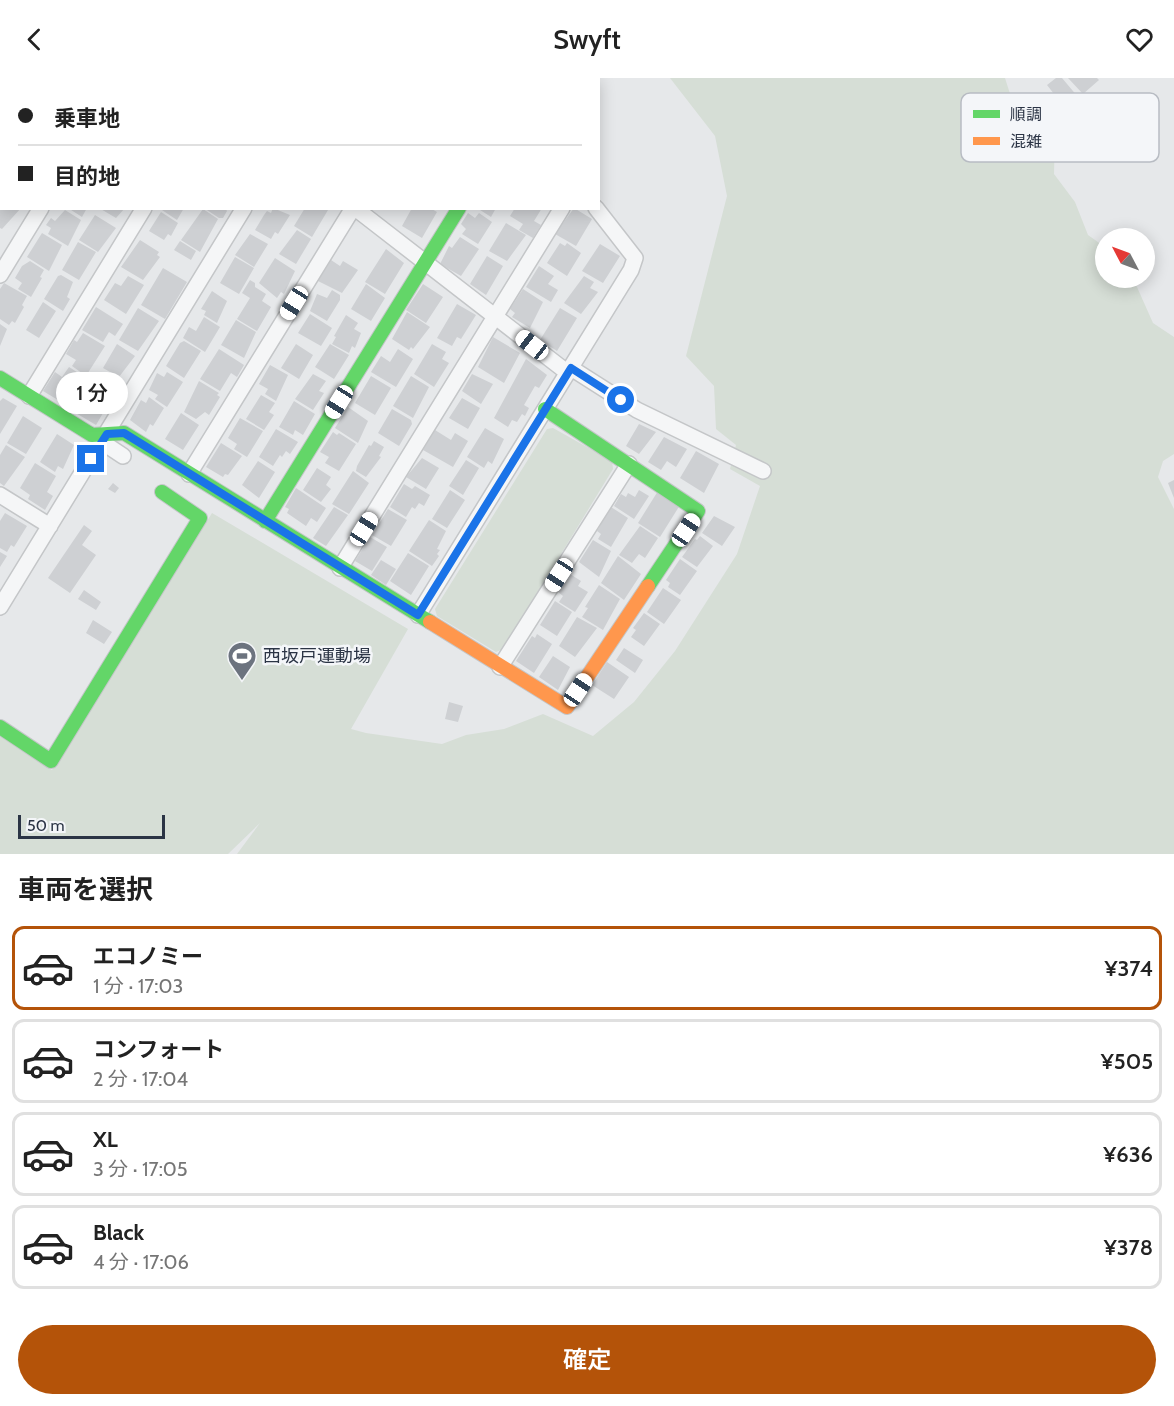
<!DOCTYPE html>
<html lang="ja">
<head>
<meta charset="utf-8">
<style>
  body { margin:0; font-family:Cabin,"Noto Sans JP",sans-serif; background:#f6f6f6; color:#222; height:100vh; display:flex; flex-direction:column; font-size:22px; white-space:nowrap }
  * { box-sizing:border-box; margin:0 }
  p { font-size:20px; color:#767676 }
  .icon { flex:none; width:33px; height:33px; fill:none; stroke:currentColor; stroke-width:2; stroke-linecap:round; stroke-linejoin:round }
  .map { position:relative; height:776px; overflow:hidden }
  .side { display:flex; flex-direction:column; background:#fff; flex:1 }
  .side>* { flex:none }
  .top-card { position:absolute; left:0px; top:0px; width:600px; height:132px; box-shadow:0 3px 15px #0003; display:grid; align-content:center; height:132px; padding:0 18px; background:#fff }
  .needle { width:39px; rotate:311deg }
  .tools { position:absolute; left:1095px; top:150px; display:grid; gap:12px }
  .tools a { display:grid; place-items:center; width:60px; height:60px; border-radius:50%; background:#fff; box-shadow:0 3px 15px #0003; font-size:30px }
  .scale { position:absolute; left:18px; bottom:15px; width:147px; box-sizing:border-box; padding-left:6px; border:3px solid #2b3445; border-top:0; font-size:16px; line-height:21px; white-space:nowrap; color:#2b3445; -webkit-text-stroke:4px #f4f6f9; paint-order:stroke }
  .end { position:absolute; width:27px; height:27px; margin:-14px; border:8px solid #1a73e8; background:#fff; box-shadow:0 0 0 3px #fff }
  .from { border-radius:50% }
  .bubble { position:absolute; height:42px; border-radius:21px; background:#fff; box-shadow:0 3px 15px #0003; font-size:20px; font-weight:600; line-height:42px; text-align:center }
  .car { position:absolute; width:18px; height:36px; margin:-18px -9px; border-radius:8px; box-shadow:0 0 4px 2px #0007; background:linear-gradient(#fff 24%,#345 0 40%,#fff 0 76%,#345 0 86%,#fff 0) }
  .top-card b { display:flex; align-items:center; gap:21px; height:57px; font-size:22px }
  .top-card b+b { border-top:2px solid #e0e0e0 }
  .top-card i { width:15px; height:15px; background:#222 }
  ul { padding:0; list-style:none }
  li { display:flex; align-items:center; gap:18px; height:84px; margin:0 12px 9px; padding:0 6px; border:3px solid #e0e0e0; border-radius:12px }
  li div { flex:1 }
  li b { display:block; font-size:22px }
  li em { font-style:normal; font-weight:600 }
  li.selected { border-color:#b45309 }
  li>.icon { width:54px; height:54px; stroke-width:1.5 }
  h2 { padding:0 18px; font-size:27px; line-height:72px }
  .cta { display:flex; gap:12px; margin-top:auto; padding:12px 18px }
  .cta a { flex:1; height:69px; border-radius:36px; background:#b45309; color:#fff; font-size:24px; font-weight:600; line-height:69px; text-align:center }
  header { display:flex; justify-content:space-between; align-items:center; height:78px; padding:0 18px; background:#fff; font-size:27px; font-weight:600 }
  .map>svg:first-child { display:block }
  .green { fill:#d6ded6 }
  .building { fill:#ced0d3 }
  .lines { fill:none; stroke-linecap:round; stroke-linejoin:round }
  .street-casing { stroke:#c4c6c8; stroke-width:18 }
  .fast-casing { stroke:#c4c6c8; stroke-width:16 }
  .slow-casing { stroke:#c4c6c8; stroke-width:16 }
  .street { stroke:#f5f6f7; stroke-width:15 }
  .fast { stroke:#63d668; stroke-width:14 }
  .slow { stroke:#ff974d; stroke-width:14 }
  .route { stroke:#1a73e8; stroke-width:8 }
  .labels { text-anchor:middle; stroke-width:5; stroke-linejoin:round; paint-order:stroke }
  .poi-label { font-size:18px; fill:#2b3445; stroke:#f4f6f9; text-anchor:start }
  .key { fill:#f4f6f9; stroke:#b8bcc3; stroke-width:1.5 }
  .key-label { font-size:16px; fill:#2b3445 }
</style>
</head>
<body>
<header><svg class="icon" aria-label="back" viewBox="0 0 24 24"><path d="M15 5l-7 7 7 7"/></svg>Swyft<svg class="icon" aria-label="heart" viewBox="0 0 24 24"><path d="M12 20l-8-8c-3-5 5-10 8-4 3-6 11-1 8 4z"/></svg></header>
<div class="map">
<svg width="1174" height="776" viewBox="0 0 1174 776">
  <rect width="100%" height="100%" fill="#e6e8ea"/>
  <path class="green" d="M670,0H1005L1011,19L1055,54L1054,96L1075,124L1088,157L1105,169L1106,200H1133L1153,245L1174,259V376L1163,383L1158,399L1174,431V776H237L260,745L228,776H0V658L52,692L212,435L408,551L351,651L366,655L442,666L466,657L504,651L543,636L593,658L634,624L675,573L737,476L760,408L730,391L736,367L716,351L714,308L686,278L727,118L715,58Z
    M553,350L612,383L613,391L503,571L496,574L437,538L435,531L547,351Z"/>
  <path class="building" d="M1056,0H1062L1078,19L1065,30L1047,7Z
    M1068,0H1097L1099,2L1083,16Z
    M0,130H21L2,151L0,150Z
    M68,130H87L82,139Z
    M99,130H125L116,140Z
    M159,130H184L177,142Z
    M204,130H225L227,133L223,140H219Z
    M273,130L290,137L278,156L275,154L271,161L255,152L264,137L267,133L271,135Z
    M305,130L328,132L312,159L294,148Z
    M412,130H430L437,134L422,160L402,148Z
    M477,130H496L491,139Z
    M515,130H542L534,143L541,147L533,160L519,152L523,146L510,138Z
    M574,130L592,141L576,168L555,156Z
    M203,131L218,141L200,174L181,162Z
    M65,132L81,142L68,168L48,156L51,150L46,147L51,140L55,143Z
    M161,134L178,145L171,158L168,156L164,162L149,153Z
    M468,135L475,140L479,135L492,144L478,166L462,156L466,151L461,146Z
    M95,137L116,150L98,174L79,162Z
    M506,145L526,157L507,183L489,173Z
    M297,152L311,161L296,186L279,176Z
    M42,155L62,167L49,193L27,179Z
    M250,156L268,166L254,189L235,177Z
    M460,159L479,171L461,198L440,186L449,168L452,170Z
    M140,162L159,174L157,177L160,179L143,202L121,189Z
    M180,163L196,173L191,182L174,172Z
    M78,164L96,174L79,202L62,192Z
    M560,165L565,168L567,165L581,175L567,198L547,185Z
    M600,166L620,178L603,205L582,193Z
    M386,171L404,185L385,216L365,204Z
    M487,178L503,188L486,217L470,206Z
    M235,179L254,190L239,216L220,205Z
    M275,180L295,193L284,216L281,214L277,220L259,205Z
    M331,182L340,188L343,183L358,192L342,215L318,203Z
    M30,183L44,192L40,199L42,200L31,219L18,211L22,205L15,200L22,188Z
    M539,188L554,198L548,206L558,212L551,224L526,209Z
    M163,190L187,204L165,241L141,227Z
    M61,197L73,204L67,219L70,221L63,233L44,221L58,198Z
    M128,198L144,207L126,236L104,222L115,205L121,208Z
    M584,198L594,204L590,210L598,214L581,236L564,225Z
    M250,202L255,205V209L266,216L262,223L271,229L257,253L237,241L250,220L242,215Z
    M4,205L27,218L22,227L24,229L15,245L12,243L9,247L0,241V211Z
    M366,206L385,220L371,243L351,231Z
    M423,206L443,219L426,245L406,232Z
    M523,211L543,224L530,250L512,239L515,235L510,231Z
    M332,212L340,217V222L327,243L310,233L317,216L327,220Z
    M212,213L227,223L217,245L204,237L206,233L201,231Z
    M43,224L56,233L39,260L26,252Z
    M457,226L476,237L461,261L457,259L452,268L437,260Z
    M96,229L123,246L115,258L109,254L103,264L82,252Z
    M138,230L159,243L138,273L119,262Z
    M560,230L577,240L557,273L540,262Z
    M407,234L430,249L413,271L411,269L409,272L392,261Z
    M310,236L332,250L321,268L298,255Z
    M346,237L358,245L354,251L361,255L355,270L352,268L349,275L332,266L336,259L334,258Z
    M204,239L220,249L205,274L183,260L189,249L196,253Z
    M236,242L256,254L244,280L221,267Z
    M0,246L7,251L0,268Z
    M83,255L105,268L86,298L72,288L76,282L66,276L74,262L77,264Z
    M493,259L520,275L504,305L478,289Z
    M184,263L201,273L184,300L166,288L180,265Z
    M117,266L135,278L119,299L103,290Z
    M296,266L313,277L299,301L281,290Z
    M330,266L349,277L334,301L315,289Z
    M432,266L446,274L442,281L449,285L434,309L414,296Z
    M219,271L244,287L237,299L231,295L220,313L200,301Z
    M398,271L413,281L396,309L371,294L381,278L390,284Z
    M526,281L547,297L539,310L535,308L524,327L529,330L525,338L522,336L517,344L512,342L508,349L494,340Z
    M270,287L288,297L276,323L265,316L268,311L259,306Z
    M69,289L91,303L82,318L72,312L63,325L43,313L55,294L62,299Z
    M167,294L183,304L167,329L155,321L158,317L149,312L157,295L164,299Z
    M313,296L326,303L319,313L324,315L313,332L295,321Z
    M472,296L493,306L481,326L462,313Z
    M371,298L391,310L375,337L355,325Z
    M411,298L429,309L413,340L393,328Z
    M93,303L113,318L96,347L74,334Z
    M199,303L219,315L217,317L220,319L209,337L205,334L196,341L184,334Z
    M261,317L275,325L269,334L274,337L264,352L246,341Z
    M149,319L164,330L153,348L150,346L146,354L130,342L141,322L146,325Z
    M3,320L17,328L0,356V323Z
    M462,320L480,330L468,351L449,340Z
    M294,323L315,336L303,357L295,352L293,357L279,349Z
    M348,329L368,343L358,365L335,350Z
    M392,331L411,342L412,346L399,368L378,355Z
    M181,335L199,347L183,372L165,361Z
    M23,338L42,350L26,376L7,365Z
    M240,340L263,353L247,379L234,371L237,366L228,360Z
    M639,346L656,354L639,376L626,368Z
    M485,350L504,361L492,386L488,383L484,390L467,379Z
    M276,351L298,364L290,376L286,373L282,379L280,377L273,388L259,379Z
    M435,352L451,362L455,355L468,363L453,389L423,372Z
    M333,354L337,357L339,355L356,366L339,393L325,385L329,379L320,374Z
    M57,356L74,367L63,391L58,388L55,394L40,384Z
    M664,359L687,371L676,389L667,383L661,392L648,384Z
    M374,363L384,369L379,378L381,379L366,399L356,393L357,388L369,367L371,368Z
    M221,365L242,378L228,397L225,396L223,399L206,389Z
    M6,367L25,379L4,408L0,405V377Z
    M696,373L719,386L704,415L680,400Z
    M422,380L439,390L426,411L406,399Z
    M466,382L479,390L463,417L449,408Z
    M258,383L275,394L259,420L242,407Z
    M35,385L56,398L47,414L53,418L45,432L28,421L30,417L20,410Z
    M317,390L331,399L326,407L331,411L321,424L303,412Z
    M353,393L369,405L349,436L332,426Z
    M1174,402V420L1168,405Z
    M113,405L119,410L115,415L108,411Z
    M404,406L412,411L415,408L430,417L424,428L419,425L415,431L412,429L406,439L390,429Z
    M296,410L326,430L317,444L311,440L306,448L287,435L289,431L285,429Z
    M450,412L465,422L447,450L432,441Z
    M639,412L649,418L634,441L614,428L621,416L626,419L628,415L635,419Z
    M658,413L680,427L660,459L638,445Z
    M334,429L348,437L326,468L313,460Z
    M611,429L628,440L611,469L598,461L601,456L597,453Z
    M388,431L407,442L391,468L372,457Z
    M5,435L27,448L14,469L11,467L7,474L0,470V443Z
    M714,438L735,449L722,468L702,455Z
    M429,442L446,453L437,471L440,472L437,476L439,478L432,488L409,473Z
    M84,447L92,453L82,467L96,477L70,515L48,500Z
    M640,448L658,460L645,480L639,476L632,485L619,477Z
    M700,458L713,468L697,489L682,479L695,461L697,462Z
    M370,459L387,469L372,493L355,483Z
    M593,462L611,473L599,499L579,484Z
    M0,474L7,478L0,489Z
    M408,475L429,488L411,517L390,503Z
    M618,478L641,496L624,522L601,505Z
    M680,481L697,493L680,517L668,509L670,505L666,502Z
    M381,482L396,491L386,507L371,497Z
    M570,496L581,503L578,508L588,514L575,534L559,524L563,518L558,514Z
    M599,507L620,521L603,552L582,539L588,530L585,529Z
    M663,510L681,522L664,546L647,534Z
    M84,512L101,524L96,532L78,521Z
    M555,523L572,534L557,558L540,547Z
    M644,535L660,546L644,568L631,559L636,552L633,550Z
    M577,539L597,550L575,579L559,568Z
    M93,542L112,554L104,566L86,555Z
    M537,556L552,566L534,595L516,583L532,558L535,560Z
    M624,570L643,582L635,595L616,582Z
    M553,578L570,589L558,612L539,599Z
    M607,584L629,599L614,621L592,607Z
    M449,624L463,628L458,644L445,641Z"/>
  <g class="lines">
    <g class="street-casing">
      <path id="street" d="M187,0L189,2
        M521,0L522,2
        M121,2L122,0
        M223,2L224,0
        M324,2L325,0
        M433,2L434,0
        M355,130L568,295
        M0,197L41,130
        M571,290L637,332L763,393
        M29,318L144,130
        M102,364L123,378
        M189,396L353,130
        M0,417L50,448
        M340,490L562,130
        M0,529L244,130
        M418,537L631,192L635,180L596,130
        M500,589L629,386"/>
    </g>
    <g class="fast-casing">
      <path id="fast" d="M0,19L2,17
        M0,300L92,357L124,355L430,544
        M545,331L698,433L648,508
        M265,443L459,130
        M0,649L51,683L200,440L162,414"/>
    </g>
    <g class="slow-casing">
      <path id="slow" d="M11,2L12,0
        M430,544L567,629L648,508"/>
    </g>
    <use href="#street" class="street"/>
    <use href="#fast" class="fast"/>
    <use href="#slow" class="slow"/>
  </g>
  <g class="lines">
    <path class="route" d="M91,381L107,356L124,355L418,537L571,290L621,322"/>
  </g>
  <defs>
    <g id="stadium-pin" transform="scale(1.5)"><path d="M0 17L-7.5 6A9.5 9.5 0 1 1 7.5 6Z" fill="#6c737f" stroke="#f4f6f9"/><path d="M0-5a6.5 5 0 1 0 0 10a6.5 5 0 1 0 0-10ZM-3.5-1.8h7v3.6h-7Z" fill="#fff"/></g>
  </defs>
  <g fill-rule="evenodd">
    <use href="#stadium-pin" x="242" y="578"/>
  </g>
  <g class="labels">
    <g class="poi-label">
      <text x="263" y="584">西坂戸運動場</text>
    </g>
  </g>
  <rect x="961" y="15" width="198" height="69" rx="9" class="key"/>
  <rect x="973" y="32" width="27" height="8" fill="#63d668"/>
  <rect x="973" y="59" width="27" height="8" fill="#ff974d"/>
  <g class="key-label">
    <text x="1010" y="42">順調</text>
    <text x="1010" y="69">混雑</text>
  </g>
</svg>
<div class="tools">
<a><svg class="needle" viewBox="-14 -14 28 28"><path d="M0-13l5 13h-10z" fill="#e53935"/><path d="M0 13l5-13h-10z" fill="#767676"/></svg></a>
</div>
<div class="scale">50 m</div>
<i class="end from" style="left:621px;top:322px"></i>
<i class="end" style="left:91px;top:381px"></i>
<div class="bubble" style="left:56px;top:294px;width:72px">1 分</div>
<i class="car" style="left:294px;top:225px;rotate:212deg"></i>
<i class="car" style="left:532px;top:267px;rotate:308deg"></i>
<i class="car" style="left:339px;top:324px;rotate:212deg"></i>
<i class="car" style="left:364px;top:451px;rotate:32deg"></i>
<i class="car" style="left:686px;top:452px;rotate:34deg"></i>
<i class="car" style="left:559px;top:497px;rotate:213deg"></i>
<i class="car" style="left:578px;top:612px;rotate:34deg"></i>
<div class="top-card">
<b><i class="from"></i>乗車地</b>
<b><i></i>目的地</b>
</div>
</div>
<section class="side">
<h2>車両を選択</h2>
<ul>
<li class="selected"><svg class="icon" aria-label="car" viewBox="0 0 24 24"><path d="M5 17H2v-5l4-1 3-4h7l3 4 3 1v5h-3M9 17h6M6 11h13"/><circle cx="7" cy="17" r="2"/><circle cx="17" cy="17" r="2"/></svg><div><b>エコノミー</b><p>1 分 · 17:03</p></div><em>¥374</em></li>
<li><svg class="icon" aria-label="car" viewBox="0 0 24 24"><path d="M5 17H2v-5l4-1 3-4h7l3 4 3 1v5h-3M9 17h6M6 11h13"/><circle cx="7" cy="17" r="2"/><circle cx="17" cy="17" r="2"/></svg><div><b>コンフォート</b><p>2 分 · 17:04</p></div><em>¥505</em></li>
<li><svg class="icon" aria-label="car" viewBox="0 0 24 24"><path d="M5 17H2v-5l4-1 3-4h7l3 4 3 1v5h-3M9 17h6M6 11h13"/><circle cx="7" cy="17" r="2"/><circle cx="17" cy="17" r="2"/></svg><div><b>XL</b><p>3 分 · 17:05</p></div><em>¥636</em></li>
<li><svg class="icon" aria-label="car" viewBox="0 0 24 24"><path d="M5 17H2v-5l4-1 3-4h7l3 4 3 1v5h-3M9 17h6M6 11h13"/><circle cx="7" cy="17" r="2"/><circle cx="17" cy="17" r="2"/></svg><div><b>Black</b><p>4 分 · 17:06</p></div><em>¥378</em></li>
</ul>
<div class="cta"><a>確定</a></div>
</section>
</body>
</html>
